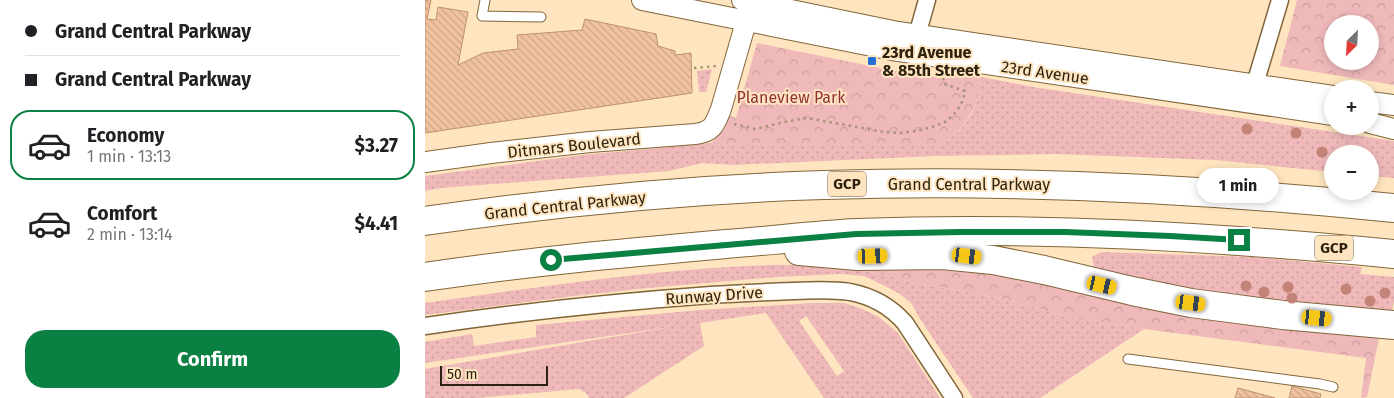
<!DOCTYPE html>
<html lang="en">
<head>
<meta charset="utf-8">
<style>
  body { margin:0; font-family:"Fira Sans",sans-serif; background:#f6f6f6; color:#202124; height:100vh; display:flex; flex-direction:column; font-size:19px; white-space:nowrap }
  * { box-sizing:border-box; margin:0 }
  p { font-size:16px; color:#757577 }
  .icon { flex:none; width:28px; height:28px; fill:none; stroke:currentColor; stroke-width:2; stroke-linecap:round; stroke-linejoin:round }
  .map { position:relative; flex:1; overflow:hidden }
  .details { display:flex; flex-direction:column; background:#fff; width:425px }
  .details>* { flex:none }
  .guide { display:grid; align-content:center; height:110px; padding:0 25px; background:#fff }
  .needle { width:32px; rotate:204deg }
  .fabs { position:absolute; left:899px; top:15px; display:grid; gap:10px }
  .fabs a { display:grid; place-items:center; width:55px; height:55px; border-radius:50%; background:#fff; box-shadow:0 2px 8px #0003; font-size:25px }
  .scale { position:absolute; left:15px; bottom:12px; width:108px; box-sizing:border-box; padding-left:5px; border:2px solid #2d210f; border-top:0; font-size:14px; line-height:18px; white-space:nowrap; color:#2d210f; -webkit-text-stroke:4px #fee5bf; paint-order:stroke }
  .end { position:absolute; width:22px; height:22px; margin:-11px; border:6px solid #0b8043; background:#fff; box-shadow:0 0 0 2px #fff }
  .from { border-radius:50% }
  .bubble { position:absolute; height:35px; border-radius:18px; background:#fff; box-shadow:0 2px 8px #0003; font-size:16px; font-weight:700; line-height:35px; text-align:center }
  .car { position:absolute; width:15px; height:30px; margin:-15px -8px; border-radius:6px; box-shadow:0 0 4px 1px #0007; background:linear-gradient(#f5c518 24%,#345 0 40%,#f5c518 0 76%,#345 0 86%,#f5c518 0) }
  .guide b { display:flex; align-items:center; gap:18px; height:48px; font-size:19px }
  .guide b+b { border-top:1px solid #e0e0e0 }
  .guide i { width:12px; height:12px; background:#202124 }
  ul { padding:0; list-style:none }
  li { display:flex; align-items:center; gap:15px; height:70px; margin:0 10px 8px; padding:0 15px; border:2px solid transparent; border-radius:20px }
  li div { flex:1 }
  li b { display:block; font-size:19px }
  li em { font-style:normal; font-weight:700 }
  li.on { border-color:#0b8043 }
  li>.icon { width:45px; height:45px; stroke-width:1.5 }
  .primary-button { display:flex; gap:10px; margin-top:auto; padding:10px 25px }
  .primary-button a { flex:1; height:58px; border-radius:20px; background:#0b8043; color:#fff; font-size:20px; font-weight:700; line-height:58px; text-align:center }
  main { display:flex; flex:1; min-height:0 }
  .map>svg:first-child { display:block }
  .grass { fill:url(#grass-dots); fill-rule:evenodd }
  .forest { fill:url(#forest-crowns); fill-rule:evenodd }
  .building { fill:url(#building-back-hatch); stroke:#be9271 }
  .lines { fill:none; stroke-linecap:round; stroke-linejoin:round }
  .service-casing { stroke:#82663a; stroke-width:11 }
  .minor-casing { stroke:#82663a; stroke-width:19 }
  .tertiary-casing { stroke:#82663a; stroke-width:22 }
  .motorway-casing { stroke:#82663a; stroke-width:30 }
  .path { stroke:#a89477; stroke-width:2.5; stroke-dasharray:2.5 4; stroke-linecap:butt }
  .service { stroke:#fff; stroke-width:9 }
  .minor { stroke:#fff; stroke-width:16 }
  .tertiary { stroke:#fff; stroke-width:20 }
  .motorway { stroke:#fff; stroke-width:28 }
  .tree { fill:#c38376 }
  .route { stroke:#0b8043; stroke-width:6 }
  .poi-dot { fill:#226ed9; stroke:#fee5bf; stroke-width:2 }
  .labels { text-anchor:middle; stroke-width:4; stroke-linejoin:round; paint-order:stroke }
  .shield { fill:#fee5bf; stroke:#6c5c44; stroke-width:1 }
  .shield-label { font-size:15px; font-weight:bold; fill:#2d210f }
  .poi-label { font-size:16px; font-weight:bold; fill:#2d210f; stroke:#fee5bf; text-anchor:start }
  .street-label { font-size:16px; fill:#2d210f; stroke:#fee5bf }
  .park-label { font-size:16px; fill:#92323b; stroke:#fee5bf }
</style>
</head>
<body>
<main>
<section class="details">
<div class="guide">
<b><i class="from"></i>Grand Central Parkway</b>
<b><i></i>Grand Central Parkway</b>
</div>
<ul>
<li class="on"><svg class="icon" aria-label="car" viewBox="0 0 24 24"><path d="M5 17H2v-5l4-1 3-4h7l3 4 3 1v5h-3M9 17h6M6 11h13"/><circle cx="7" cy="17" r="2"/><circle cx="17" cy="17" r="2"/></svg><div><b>Economy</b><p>1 min · 13:13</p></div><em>$3.27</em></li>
<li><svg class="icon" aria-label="car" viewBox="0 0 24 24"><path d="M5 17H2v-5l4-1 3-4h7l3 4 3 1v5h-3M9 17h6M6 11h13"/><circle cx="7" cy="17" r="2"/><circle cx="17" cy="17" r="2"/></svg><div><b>Comfort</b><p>2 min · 13:14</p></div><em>$4.41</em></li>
</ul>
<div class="primary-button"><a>Confirm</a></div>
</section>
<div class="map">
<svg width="969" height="398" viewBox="0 0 969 398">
  <defs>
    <pattern id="grass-dots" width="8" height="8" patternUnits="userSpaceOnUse" patternTransform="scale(1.25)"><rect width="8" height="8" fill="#efb8b9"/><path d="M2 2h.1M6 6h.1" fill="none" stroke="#cd9e9e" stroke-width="1.8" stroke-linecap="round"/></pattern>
    <pattern id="forest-crowns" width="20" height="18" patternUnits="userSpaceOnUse" patternTransform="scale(1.25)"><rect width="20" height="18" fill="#efb8b9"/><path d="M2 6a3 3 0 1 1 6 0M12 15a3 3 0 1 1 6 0" fill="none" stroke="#cd9e9e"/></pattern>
    <pattern id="building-back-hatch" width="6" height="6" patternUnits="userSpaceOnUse" patternTransform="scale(1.25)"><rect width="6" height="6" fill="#f0c2a0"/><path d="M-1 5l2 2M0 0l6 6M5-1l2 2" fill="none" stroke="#cea689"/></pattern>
  </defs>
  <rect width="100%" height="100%" fill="#fee5bf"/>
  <path class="grass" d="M287,69L281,92H274L272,71Z
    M556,77L608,87L969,141V178L945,176V154H908L907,172L790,160L632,154L510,156L308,165L277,163L244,171L15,188L0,191V176L157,155L286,143L491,145C499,145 508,146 515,143C524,140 537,130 542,121C549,112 558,88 556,77Z
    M676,252L828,257L937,267L935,274L969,277V302L966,313L852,305L706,281L669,267L667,257Z
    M345,265H399L420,268L457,274L490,283L548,293L590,302L642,317L719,329L615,398H548L495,319L487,304L475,294L456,284L439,276L416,274L352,277L223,288L149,296L0,315V303C114,287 229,269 345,265Z
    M387,303H419L435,308L454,317L473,333L515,398H399L341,313L275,323L279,346L199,398H164L161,393L154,389L52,398H0V369L246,327L0,363V342L47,334L49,346L111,337V325L275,310ZM381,316L419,371L412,376L374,321Z"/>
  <path class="forest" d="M872,0H969V85L855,66ZM908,24H945V61H908Z
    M332,43L455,68L522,79L523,71L556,77C558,85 554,92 552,100C543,123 531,140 506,146L286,143L298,131L304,115L311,118Z
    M527,265L794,317L954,338L942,397L936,398L941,358L719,329L642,317L590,302L548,293L490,283L457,274L420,268Z"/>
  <path class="building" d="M0,0H6L2,19L11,20L13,7L43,12L33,65L58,53L93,49L92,35L157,30L160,19L231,34L233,46L250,51V55L266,53L267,93L0,133Z
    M867,386L896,394L895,398H864Z
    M813,388L850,398H810Z"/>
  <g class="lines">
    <g class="service-casing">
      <path id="service" d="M60,0L57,16L116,17
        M703,359L895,384L908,387"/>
    </g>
    <g class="minor-casing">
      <path id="minor" d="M489,46L502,0
        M830,84L855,0
        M0,326C95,312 190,302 286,295C313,293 341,292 369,291C387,290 407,289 425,292C446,296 466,307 480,323L529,398"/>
    </g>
    <g class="tertiary-casing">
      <path id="tertiary" d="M217,0L467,50L908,115
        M317,0L473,32L908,96
        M945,102L969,105
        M945,123L969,129
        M0,162L66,153L165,142L270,134C288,132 290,124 296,109L325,8"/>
    </g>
    <g class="motorway-casing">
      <path id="motorway" d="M0,221C132,202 265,189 399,185C589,179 780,189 969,208
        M374,251L433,256L517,255L568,260L619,270L707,291L766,303L858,315L969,325
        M0,277C100,262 200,253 301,244C345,241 389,235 432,233C612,226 791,237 969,254"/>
    </g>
    <path class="path" d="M269,68L292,66
      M309,124L330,129L364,121L382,118L459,132L475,133L491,131L507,127L522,121L532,111L538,100L540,91L519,84L518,76"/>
    <use href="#service" class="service"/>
    <use href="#minor" class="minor"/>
    <use href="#tertiary" class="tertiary"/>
    <use href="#motorway" class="motorway"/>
  </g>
  <g class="tree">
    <circle cx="822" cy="129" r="5.5"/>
    <circle cx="871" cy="133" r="5.5"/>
    <circle cx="897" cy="152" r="5.5"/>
    <circle cx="821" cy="286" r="5.5"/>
    <circle cx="863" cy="287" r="5.5"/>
    <circle cx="921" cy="289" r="5.5"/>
    <circle cx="839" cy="292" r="5.5"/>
    <circle cx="960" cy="293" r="5.5"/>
    <circle cx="867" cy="298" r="5.5"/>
    <circle cx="945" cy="301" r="5.5"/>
  </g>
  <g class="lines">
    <path class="route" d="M126,260L431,234L536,232H640L745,236L814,240"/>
  </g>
  <rect class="poi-dot" x="442" y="56" width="10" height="10" rx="2.5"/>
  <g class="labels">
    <g class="shield">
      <rect x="403" y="171.5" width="38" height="25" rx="4"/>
      <rect x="890" y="235.5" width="38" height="25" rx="4"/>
    </g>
    <g class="shield-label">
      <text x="422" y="189">GCP</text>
      <text x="909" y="253">GCP</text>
    </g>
    <g class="poi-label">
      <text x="457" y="58">23rd Avenue<tspan x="457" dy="18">&amp; 85th Street</tspan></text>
    </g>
    <g class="street-label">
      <text transform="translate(620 72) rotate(8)" y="6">23rd Avenue</text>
      <text transform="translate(149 145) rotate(-6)" y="6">Ditmars Boulevard</text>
      <text x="544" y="190">Grand Central Parkway</text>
      <text transform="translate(140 205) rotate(-6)" y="6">Grand Central Parkway</text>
      <text transform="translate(289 295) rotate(-4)" y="6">Runway Drive</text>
    </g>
    <g class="park-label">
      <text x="366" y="103">Planeview Park</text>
    </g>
  </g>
</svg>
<div class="fabs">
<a><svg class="needle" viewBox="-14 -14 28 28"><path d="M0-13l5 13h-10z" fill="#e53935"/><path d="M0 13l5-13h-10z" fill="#757577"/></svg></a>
<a>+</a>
<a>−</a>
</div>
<div class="scale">50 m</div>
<i class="end from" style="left:126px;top:260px"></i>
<i class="end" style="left:814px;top:240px"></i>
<div class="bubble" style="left:772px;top:168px;width:82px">1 min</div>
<i class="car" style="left:448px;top:256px;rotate:88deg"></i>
<i class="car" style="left:542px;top:256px;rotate:97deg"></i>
<i class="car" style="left:677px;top:285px;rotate:103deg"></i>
<i class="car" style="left:766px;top:303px;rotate:97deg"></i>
<i class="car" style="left:892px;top:318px;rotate:96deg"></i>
</div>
</main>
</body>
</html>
